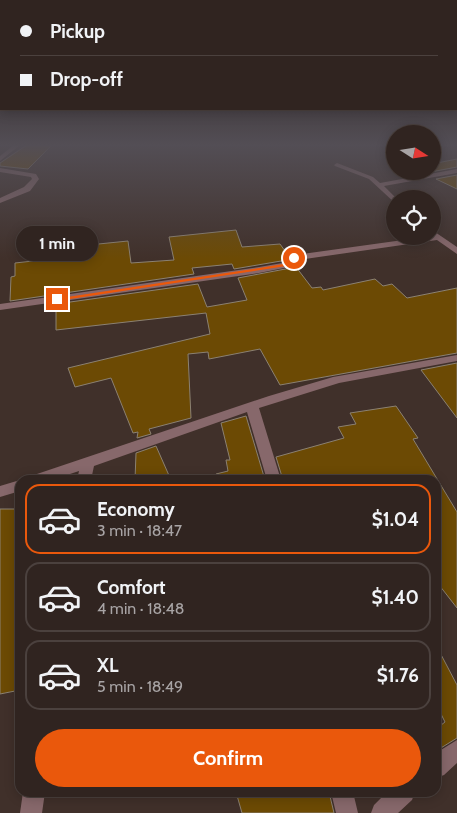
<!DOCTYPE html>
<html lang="en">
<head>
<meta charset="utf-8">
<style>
  body { margin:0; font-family:Cabin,sans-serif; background:#382c29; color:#f1f3f6; height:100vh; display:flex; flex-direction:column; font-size:19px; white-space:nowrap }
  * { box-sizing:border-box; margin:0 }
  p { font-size:16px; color:#a8a4a5 }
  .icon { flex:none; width:28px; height:28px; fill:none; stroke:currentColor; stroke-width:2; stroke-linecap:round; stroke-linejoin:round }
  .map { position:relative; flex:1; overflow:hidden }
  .panel { position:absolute; left:15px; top:475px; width:426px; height:322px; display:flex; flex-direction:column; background:#302420; border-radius:15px; box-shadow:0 2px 12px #0003,0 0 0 1px #4b413e }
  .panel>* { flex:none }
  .guide { position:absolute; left:0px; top:0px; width:458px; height:110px; box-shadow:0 2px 12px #0003,0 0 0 1px #4b413e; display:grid; align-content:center; height:110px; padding:0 20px; background:#302420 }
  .needle { width:32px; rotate:102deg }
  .tools { position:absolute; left:386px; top:125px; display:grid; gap:10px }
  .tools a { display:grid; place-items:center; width:55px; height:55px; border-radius:50%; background:#302420; box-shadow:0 2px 12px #0003,0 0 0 1px #4b413e; font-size:25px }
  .end { position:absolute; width:22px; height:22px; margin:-11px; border:6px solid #ea580c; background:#fff; box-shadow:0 0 0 2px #fff }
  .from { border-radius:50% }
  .bubble { position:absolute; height:35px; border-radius:18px; background:#302420; box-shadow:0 2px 12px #0003,0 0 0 1px #4b413e; font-size:16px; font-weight:700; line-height:35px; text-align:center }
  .guide b { display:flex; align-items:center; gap:18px; height:48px; font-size:19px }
  .guide b+b { border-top:1px solid #4b413e }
  .guide i { width:12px; height:12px; background:#f1f3f6 }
  ul { padding:9px 0 0; list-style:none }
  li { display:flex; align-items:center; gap:15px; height:70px; margin:0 10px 8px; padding:0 10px; border:2px solid #4b413e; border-radius:15px }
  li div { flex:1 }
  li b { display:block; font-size:19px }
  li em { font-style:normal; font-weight:700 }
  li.selected { border-color:#ea580c }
  li>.icon { width:45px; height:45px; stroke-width:1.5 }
  .button { display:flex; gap:10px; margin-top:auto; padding:10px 20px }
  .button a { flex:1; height:58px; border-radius:30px; background:#ea580c; color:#fff; font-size:20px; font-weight:700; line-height:58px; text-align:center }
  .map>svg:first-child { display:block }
  .building { fill:#6c4a04; stroke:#8b8172 }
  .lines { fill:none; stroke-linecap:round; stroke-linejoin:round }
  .minor { fill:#87686b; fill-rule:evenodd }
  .route { fill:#ea580c }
</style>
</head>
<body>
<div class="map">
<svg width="457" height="813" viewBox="0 0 457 813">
  <rect width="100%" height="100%" fill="#40302a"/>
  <path class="building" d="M27,145H52L28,169L0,166V163Z
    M457,159V167L425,173L421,171H432V164Z
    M457,175V189L436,179Z
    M236,230L242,247L280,244L290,258L287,260L234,269L232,264L192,268L194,274L10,301L11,277L15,276V263L60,258L59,248L128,241L131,263L174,260L169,237Z
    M296,267L312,288L321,287L323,290L375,279L383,286L392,284L407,298L457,288V353L280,385L260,349L209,359L208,352L188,354L191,418L149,429L151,434L137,438L138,432L133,433L111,378L75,387L68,368L210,334L206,313L56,330V304L198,284L207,307L247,300L238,278Z
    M457,363V418L421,370Z
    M396,406L418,438L413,439L457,512V608L436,581V480H283L276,457L344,438L338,427L356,424L350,413Z
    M246,416L265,480H217L216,474L228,471L226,460H230L221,423Z
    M156,446L171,480H135L136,453Z
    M0,509H17L20,596V690L0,694Z
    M436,645L457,685V738L436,751V729L445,722L436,704Z
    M236,792H329L334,813H242Z"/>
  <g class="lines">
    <path class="minor" d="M14,145H20L0,161V156Z
      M337,163L373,177L380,183L457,169V173L384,186L397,199H395V203L369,179L335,166L334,165Z
      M0,168L36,174L39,179L30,191L0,203V198L24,187L32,179L31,177L0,172Z
      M432,230L457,247V254L437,240L298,260L294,266L259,273L0,310V304L259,267L288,262L295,255L432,236Z
      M457,355V361L339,383L259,408L281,480H267L247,412L94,466L91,480H77L79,471L52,480H29L31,476L269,396L333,377Z
      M20,480V491L0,497V486Z
      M457,740V763L444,775L436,778V753Z
      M23,792H45L42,813H20Z
      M331,792H353L358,813H336Z
      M387,792H415L412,800L398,813H371L374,805Z"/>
  </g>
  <linearGradient id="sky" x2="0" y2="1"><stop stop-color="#231a17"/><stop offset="0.56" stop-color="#534e55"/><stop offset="1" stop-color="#534e55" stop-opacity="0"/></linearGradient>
  <rect width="457" height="259" fill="url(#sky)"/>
  <path class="route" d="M294,256L297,258L293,265L57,301L54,299L259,268L289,263Z"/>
</svg>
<div class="tools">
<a><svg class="needle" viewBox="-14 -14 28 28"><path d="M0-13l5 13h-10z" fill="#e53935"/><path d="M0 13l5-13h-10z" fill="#a8a4a5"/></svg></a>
<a><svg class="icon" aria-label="locate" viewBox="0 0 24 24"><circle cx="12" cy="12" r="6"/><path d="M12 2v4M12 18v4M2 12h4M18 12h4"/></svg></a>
</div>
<i class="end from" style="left:294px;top:258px"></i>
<i class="end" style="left:57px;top:299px"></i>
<div class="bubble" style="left:16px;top:226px;width:82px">1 min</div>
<div class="guide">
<b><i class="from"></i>Pickup</b>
<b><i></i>Drop-off</b>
</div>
<section class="panel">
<ul>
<li class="selected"><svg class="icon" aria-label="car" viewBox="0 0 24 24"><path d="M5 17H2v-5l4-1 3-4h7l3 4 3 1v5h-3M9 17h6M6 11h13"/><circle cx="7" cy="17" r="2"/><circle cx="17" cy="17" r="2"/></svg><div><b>Economy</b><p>3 min · 18:47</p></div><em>$1.04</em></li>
<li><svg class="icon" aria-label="car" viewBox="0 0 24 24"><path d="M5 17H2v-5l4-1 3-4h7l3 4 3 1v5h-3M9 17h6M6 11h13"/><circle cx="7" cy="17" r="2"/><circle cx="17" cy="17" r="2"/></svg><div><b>Comfort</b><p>4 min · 18:48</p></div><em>$1.40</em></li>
<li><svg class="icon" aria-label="car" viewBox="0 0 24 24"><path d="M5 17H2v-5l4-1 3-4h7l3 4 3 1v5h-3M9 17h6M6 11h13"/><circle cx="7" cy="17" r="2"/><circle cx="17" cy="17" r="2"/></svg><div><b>XL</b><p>5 min · 18:49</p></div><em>$1.76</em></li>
</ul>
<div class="button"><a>Confirm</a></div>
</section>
</div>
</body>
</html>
